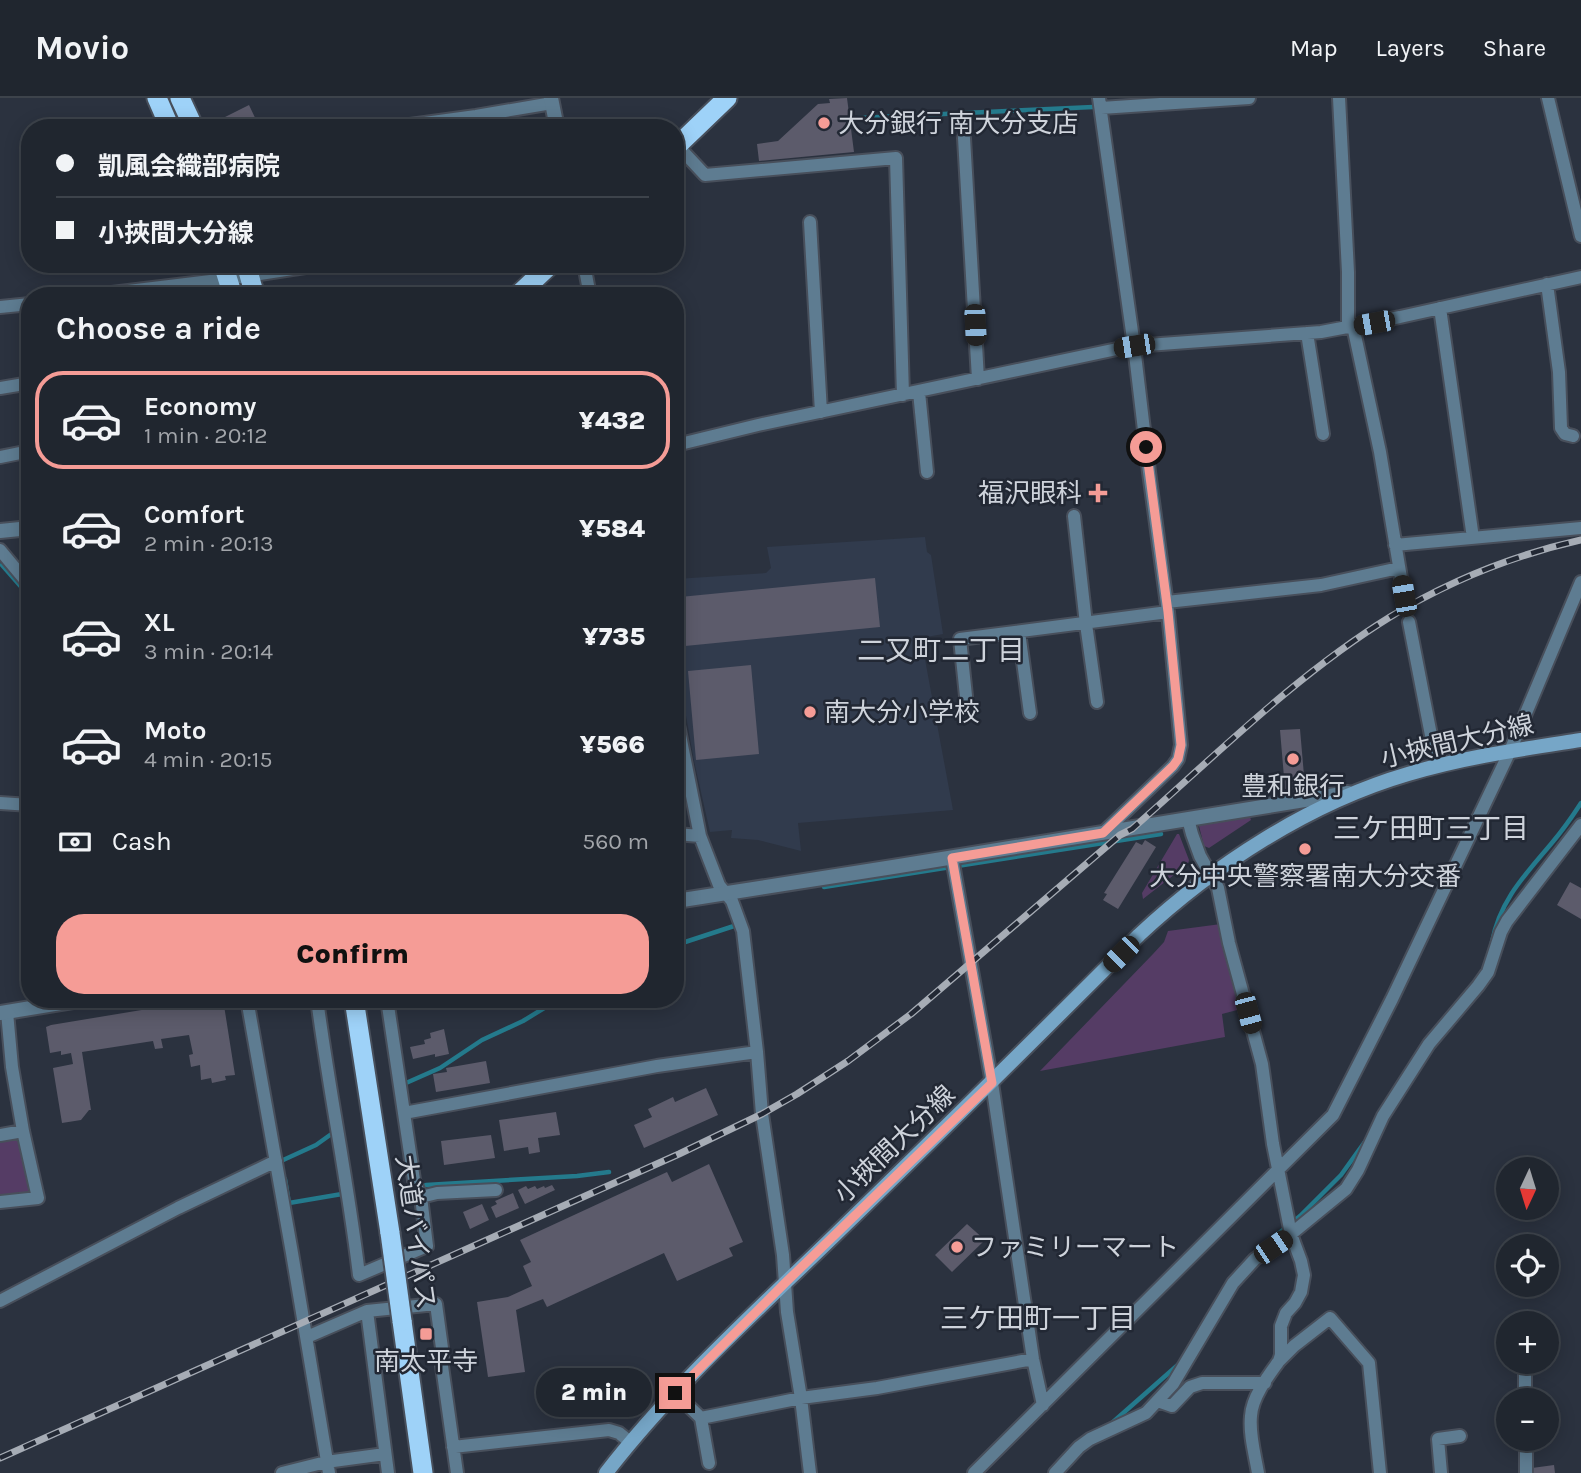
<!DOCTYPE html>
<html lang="en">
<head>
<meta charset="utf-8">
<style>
  body { margin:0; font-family:Karla,"Noto Sans JP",sans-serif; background:#2d323b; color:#f1f3f6; height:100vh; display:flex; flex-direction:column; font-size:26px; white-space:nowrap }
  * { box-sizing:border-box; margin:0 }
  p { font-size:23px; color:#a2a5aa }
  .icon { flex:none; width:38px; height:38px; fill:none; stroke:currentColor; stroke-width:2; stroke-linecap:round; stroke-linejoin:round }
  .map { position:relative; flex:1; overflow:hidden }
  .details { position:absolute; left:21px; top:189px; width:663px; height:721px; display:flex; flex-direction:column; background:#20262f; border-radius:28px; box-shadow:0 4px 18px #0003,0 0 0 2px #3d434b }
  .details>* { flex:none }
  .top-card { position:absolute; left:21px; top:21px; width:663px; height:154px; border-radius:28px; box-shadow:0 4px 18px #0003,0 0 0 2px #3d434b; display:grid; align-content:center; height:154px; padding:0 35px; background:#20262f }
  .needle { width:46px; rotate:184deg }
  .tools { position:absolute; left:1496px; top:1059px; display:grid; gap:14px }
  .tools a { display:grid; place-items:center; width:63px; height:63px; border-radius:50%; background:#20262f; box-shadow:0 4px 18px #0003,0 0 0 2px #3d434b; font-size:35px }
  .end { position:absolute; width:32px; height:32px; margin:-16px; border:9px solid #f59c96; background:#111; box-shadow:0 0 0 4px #111 }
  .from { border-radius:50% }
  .bubble { position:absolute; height:49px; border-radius:24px; background:#20262f; box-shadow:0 4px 18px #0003,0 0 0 2px #3d434b; font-size:23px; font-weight:800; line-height:49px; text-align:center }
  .car { position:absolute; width:21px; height:42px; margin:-21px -10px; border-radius:9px; box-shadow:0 0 5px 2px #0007; background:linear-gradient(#222 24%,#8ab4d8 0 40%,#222 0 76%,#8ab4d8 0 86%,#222 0) }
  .top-card b { display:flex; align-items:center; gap:24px; height:66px; font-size:26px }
  .top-card b+b { border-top:2px solid #3d434b }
  .top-card i { width:18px; height:18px; background:#f1f3f6 }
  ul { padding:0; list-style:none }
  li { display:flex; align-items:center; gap:21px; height:98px; margin:0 14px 10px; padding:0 21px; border:4px solid transparent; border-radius:28px }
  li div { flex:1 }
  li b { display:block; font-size:26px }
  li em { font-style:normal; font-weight:800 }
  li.on { border-color:#f59c96 }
  li>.icon { width:63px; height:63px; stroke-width:1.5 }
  h2 { padding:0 35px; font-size:32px; line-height:84px }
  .pay { display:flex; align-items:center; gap:18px; height:77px; padding:0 35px; font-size:26px }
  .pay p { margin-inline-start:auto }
  .cta { display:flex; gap:14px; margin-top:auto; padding:14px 35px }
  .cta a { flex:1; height:80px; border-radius:28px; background:#f59c96; color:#111; font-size:28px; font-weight:800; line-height:80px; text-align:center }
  header { display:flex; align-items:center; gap:42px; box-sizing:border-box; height:98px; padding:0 35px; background:#20262f; border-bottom:2px solid #3d434b }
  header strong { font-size:33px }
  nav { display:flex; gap:38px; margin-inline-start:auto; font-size:24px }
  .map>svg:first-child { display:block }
  .built { fill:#313b4d }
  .green { fill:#553c65 }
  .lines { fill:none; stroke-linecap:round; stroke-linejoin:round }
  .stream { stroke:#247a8c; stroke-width:4.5 }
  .building { fill:#5c5b6b }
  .minor-casing { stroke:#484f5b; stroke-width:16 }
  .tertiary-casing { stroke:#484f5b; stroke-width:18 }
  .secondary-casing { stroke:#484f5b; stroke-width:18 }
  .trunk-casing { stroke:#484f5b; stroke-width:23 }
  .minor { stroke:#5e7c91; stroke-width:12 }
  .tertiary { stroke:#5e7c91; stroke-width:14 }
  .secondary { stroke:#76a6c7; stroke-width:14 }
  .trunk { stroke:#9ed2f8; stroke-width:19 }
  .rail-casing { stroke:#a6acb5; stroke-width:7 }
  .rail { stroke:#222834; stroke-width:4.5; stroke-dasharray:13; stroke-linecap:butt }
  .trunk-bridge-casing { stroke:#484f5b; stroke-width:23; stroke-linecap:butt }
  .trunk-bridge { stroke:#9ed2f8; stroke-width:19 }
  .route { stroke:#f59c96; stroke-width:9 }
  .poi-dot { fill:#f59c96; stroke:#222834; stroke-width:2.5 }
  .labels { text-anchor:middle; stroke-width:5; stroke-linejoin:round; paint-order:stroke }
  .poi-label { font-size:26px; fill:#ced3db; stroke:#222834; text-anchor:start }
  .street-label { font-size:26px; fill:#ced3db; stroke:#222834 }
  .neighbourhood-label { font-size:28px; fill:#ced3db; stroke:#222834 }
</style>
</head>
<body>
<header>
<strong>Movio</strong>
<nav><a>Map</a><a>Layers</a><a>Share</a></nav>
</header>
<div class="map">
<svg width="1581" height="1375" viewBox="0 0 1581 1375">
  <rect width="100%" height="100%" fill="#2b323f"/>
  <path class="built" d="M925,439L927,454L931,457L943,536L921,540L953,712L798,725L801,753L758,742L731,740L732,732L710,734L694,663L676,561V481L766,475L771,470L767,449Z"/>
  <path class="green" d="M1248,719H1250L1251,722L1209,750L1204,748L1199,728L1201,726Z
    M1177,736H1179L1189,762L1188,766L1143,801L1142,795Z
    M1221,826L1241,911L1222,916L1225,939L1040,973L1153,856L1164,844L1168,833Z
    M19,1041L29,1095L0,1097V1044Z"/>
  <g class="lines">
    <path class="stream" d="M858,20L1093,9
      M2,467L30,499
      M824,789L1161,736
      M1492,844C1500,802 1525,777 1551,746C1562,733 1572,719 1581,705
      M676,847L734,828
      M406,985L440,970L482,942L523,923L559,901
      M281,1063L316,1047L330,1037
      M285,1081L289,1105L342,1096
      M426,1087L577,1078L609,1074
      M1263,1148L1300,1118L1341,1077L1364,1045
      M1113,1324L1180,1265"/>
  </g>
  <path class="building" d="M847,0L854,54L759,63L757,46L778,43L818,6L830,5L829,1Z
    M249,7L260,30H226L221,21Z
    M875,480L880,529L685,548L680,499Z
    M751,567L759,656L696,662L688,573Z
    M1300,631L1305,689L1285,691L1280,632Z
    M1145,742L1156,749L1118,811L1103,802L1107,796L1104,795L1136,744L1142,747Z
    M1570,784L1581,790V821L1557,807Z
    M208,901H223L235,977L225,978L226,982L212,985L211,980L201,982L200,967L191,969L189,957L193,956L189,937L161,941L163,950L155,951L153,943L82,954L91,1012H89L81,1022L62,1025L53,970L73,966L71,955L61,957V953L50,955L46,929L51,927Z
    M444,931L449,956L435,959V956L413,961L410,949L425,946L424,942L431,940L430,935Z
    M486,963L490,985L436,994L433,976L447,974L446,970Z
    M706,990L718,1017L644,1050L634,1027L652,1019L648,1011L673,999L675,1004Z
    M556,1014L560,1037L538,1040L540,1054L529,1056L528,1049L504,1053L499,1022Z
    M491,1037L495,1060L444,1067L441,1043Z
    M709,1066L743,1144L729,1150L733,1158L677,1183L664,1155L547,1209L543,1201L516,1212L525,1274L488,1279L477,1204L508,1199L532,1188L523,1168L531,1164L520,1142L667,1074L672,1084Z
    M552,1087L555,1092L525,1106L518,1092L526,1088L528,1091L535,1088L537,1091L544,1088L545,1090Z
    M513,1095L519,1110L496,1120L491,1109L497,1106L495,1103Z
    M482,1106L489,1122L470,1131L463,1114Z
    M967,1126L985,1142L952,1174L935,1157Z
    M1554,1367L1555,1375H1533L1532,1370Z"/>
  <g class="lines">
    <g class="minor-casing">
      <path id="minor" d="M1099,0L1134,248L1149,374L1168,514L1181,647L1178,661L1173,668L1103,735
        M1339,0L1348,174V229
        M1548,0L1581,138
        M1101,10L1249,0
        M388,30L476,18L552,5
        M964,40L978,281
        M677,47L705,77L896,60L903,297
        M810,124L821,314
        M584,166L590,198
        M1547,186L1559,274L1561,330L1565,336L1573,338
        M87,198L227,181L325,166
        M0,209L30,206
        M1440,210L1472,433
        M1353,228L1380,354L1404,498
        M1307,235L1323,336
        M0,290L30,285
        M919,294L927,374
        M676,347L758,327L1117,251L1134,248L1321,234L1400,219L1581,179
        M0,359L30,353
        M1074,418L1086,526L1097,604
        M1395,447L1581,430
        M0,452L30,488
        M1167,504L1321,487L1399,470
        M1409,524L1437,668
        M1019,534L1030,615
        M966,598L960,541L1168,514
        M676,617L700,738L719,787L732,803L743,833L757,954L762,1016L783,1157L787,1214L801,1300L810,1375
        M0,705L30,707
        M1188,721L1192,736L1200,758L1218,790L1229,845L1262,966L1273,1046L1291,1136L1301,1163L1304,1177L1301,1194L1295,1205L1286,1215L1281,1228V1257L1279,1263C1268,1278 1252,1299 1251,1318C1249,1336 1255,1357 1258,1375
        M676,736L700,738
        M952,760L992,985L1033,1261L1043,1307
        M247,901L292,1155L329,1375
        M317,901C329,993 348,1084 359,1177L427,1148L421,1099L414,1082L387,901
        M404,1015L657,968L757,954
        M0,1037L23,1033
        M421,1099L437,1095L496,1092
        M0,1104L38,1100L23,1033L12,969L7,914
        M0,1203L178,1110L276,1063
        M367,1213L388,1375
        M307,1239L367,1213L436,1206L442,1250V1268L457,1375
        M1279,1263L1294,1248L1330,1220L1369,1265L1380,1375
        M1525,1271V1302
        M675,1295L701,1320L801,1300L877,1290L1033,1261
        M1158,1303L1172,1308L1190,1289L1202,1285H1265
        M701,1320L709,1365
        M1526,1340V1375
        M453,1349L609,1332L619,1335L630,1344
        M282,1375L326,1364L385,1356
        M974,1375L1333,1017L1392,901L1510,653L1581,484
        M1055,1375L1079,1349L1090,1341L1146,1315L1173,1286L1233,1185L1255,1161L1291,1136L1346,1091L1358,1072L1383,1018L1429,946L1478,888L1488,874L1501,834L1507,823L1581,727
        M1441,1375L1438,1341L1460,1338"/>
    </g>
    <g class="tertiary-casing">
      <path id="tertiary" d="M551,0L557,30
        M0,433L30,430
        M676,803L893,769L1348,695
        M0,915L85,901"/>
    </g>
    <g class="secondary-casing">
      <path id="secondary" d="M606,1375C674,1287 758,1212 837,1135C939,1036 1039,937 1139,837C1214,767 1309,705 1408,676C1464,659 1523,651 1581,642"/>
    </g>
    <g class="trunk-casing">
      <path id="trunk" d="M157,0L170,30
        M180,0L194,30
        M676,49L727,0
        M223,166L233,198
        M246,166L255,198
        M517,198L551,166
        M354,901L390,1135
        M402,1223L423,1375"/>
    </g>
    <use href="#minor" class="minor"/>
    <use href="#tertiary" class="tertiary"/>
    <use href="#secondary" class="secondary"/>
    <use href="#trunk" class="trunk"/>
    <g class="rail-casing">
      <path id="rail" d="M0,1360L679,1056L762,1016L797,996L848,963L911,916L1120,737L1132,731C1215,658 1296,577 1390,519C1449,483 1514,457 1581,442"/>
    </g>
    <use href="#rail" class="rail"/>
    <g class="trunk-bridge-casing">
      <path id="trunk-bridge" d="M390,1135L402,1223"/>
    </g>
    <use href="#trunk-bridge" class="trunk-bridge"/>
  </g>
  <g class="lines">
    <path class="route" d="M675,1295L785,1185L992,985L952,760L1103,735L1173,668L1178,661L1181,647L1168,514L1146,349"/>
  </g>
  <g class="poi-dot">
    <circle cx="824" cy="25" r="7"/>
    <path d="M1094.5 384.5h7v7h7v7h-7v7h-7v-7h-7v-7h7z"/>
    <circle cx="810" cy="614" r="7"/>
    <circle cx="1293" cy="661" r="7"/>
    <circle cx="1305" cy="751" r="7"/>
    <circle cx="957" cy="1149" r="7"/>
    <rect x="419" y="1229" width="14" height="14" rx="3.5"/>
  </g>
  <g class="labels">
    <g class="poi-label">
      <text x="838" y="34">大分銀行 南大分支店</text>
      <text x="1082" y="404" text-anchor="end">福沢眼科</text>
      <text x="824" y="623">南大分小学校</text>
      <text x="1293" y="697" text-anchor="middle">豊和銀行</text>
      <text x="1305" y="787" text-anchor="middle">大分中央警察署南大分交番</text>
      <text x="971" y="1158">ファミリーマート</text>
      <text x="426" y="1272" text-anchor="middle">南太平寺</text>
    </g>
    <g class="street-label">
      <text transform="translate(1457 643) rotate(-13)" y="9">小挾間大分線</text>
      <text transform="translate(894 1046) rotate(-44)" y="9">小挾間大分線</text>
      <text transform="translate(416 1134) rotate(82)" y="9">大道バイパス</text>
    </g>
    <g class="neighbourhood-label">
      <text x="941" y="562">二又町二丁目</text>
      <text x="1431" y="740">三ケ田町三丁目</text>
      <text x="1038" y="1230">三ケ田町一丁目</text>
    </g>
  </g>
</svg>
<div class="tools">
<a><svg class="needle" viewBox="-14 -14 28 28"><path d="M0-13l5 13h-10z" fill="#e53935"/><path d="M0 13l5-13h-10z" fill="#a2a5aa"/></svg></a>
<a><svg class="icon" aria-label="locate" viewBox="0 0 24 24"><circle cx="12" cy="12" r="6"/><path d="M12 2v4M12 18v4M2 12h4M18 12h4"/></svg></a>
<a>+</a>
<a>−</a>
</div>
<i class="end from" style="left:1146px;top:349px"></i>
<i class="end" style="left:675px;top:1295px"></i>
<div class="bubble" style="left:536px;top:1270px;width:116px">2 min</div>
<i class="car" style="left:1374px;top:225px;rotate:260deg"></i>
<i class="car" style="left:975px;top:227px;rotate:177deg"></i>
<i class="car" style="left:1134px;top:248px;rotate:261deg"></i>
<i class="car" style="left:1404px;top:498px;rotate:350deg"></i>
<i class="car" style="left:1121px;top:856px;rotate:225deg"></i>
<i class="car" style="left:1248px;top:915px;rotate:165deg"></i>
<i class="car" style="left:1273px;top:1149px;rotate:56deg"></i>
<div class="top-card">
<b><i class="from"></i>凱風会織部病院</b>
<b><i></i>小挾間大分線</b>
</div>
<section class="details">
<h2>Choose a ride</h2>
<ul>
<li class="on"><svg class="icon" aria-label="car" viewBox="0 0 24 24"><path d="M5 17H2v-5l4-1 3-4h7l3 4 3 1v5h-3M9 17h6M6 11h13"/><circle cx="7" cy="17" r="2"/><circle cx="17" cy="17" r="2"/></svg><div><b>Economy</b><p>1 min · 20:12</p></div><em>¥432</em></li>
<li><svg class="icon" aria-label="car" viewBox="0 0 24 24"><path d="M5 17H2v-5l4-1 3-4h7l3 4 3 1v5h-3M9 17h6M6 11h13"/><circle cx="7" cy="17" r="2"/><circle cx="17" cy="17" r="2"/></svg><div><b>Comfort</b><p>2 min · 20:13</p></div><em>¥584</em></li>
<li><svg class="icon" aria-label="car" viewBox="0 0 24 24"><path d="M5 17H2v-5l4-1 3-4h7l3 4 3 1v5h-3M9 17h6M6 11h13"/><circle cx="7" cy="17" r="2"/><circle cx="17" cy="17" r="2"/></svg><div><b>XL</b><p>3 min · 20:14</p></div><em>¥735</em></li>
<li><svg class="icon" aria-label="car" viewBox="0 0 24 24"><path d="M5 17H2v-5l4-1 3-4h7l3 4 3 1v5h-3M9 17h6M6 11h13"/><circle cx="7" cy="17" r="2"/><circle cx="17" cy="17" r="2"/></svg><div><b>Moto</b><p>4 min · 20:15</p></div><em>¥566</em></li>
</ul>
<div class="pay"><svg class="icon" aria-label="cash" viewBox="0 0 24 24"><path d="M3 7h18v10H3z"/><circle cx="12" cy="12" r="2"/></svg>Cash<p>560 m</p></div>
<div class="cta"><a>Confirm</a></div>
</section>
</div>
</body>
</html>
